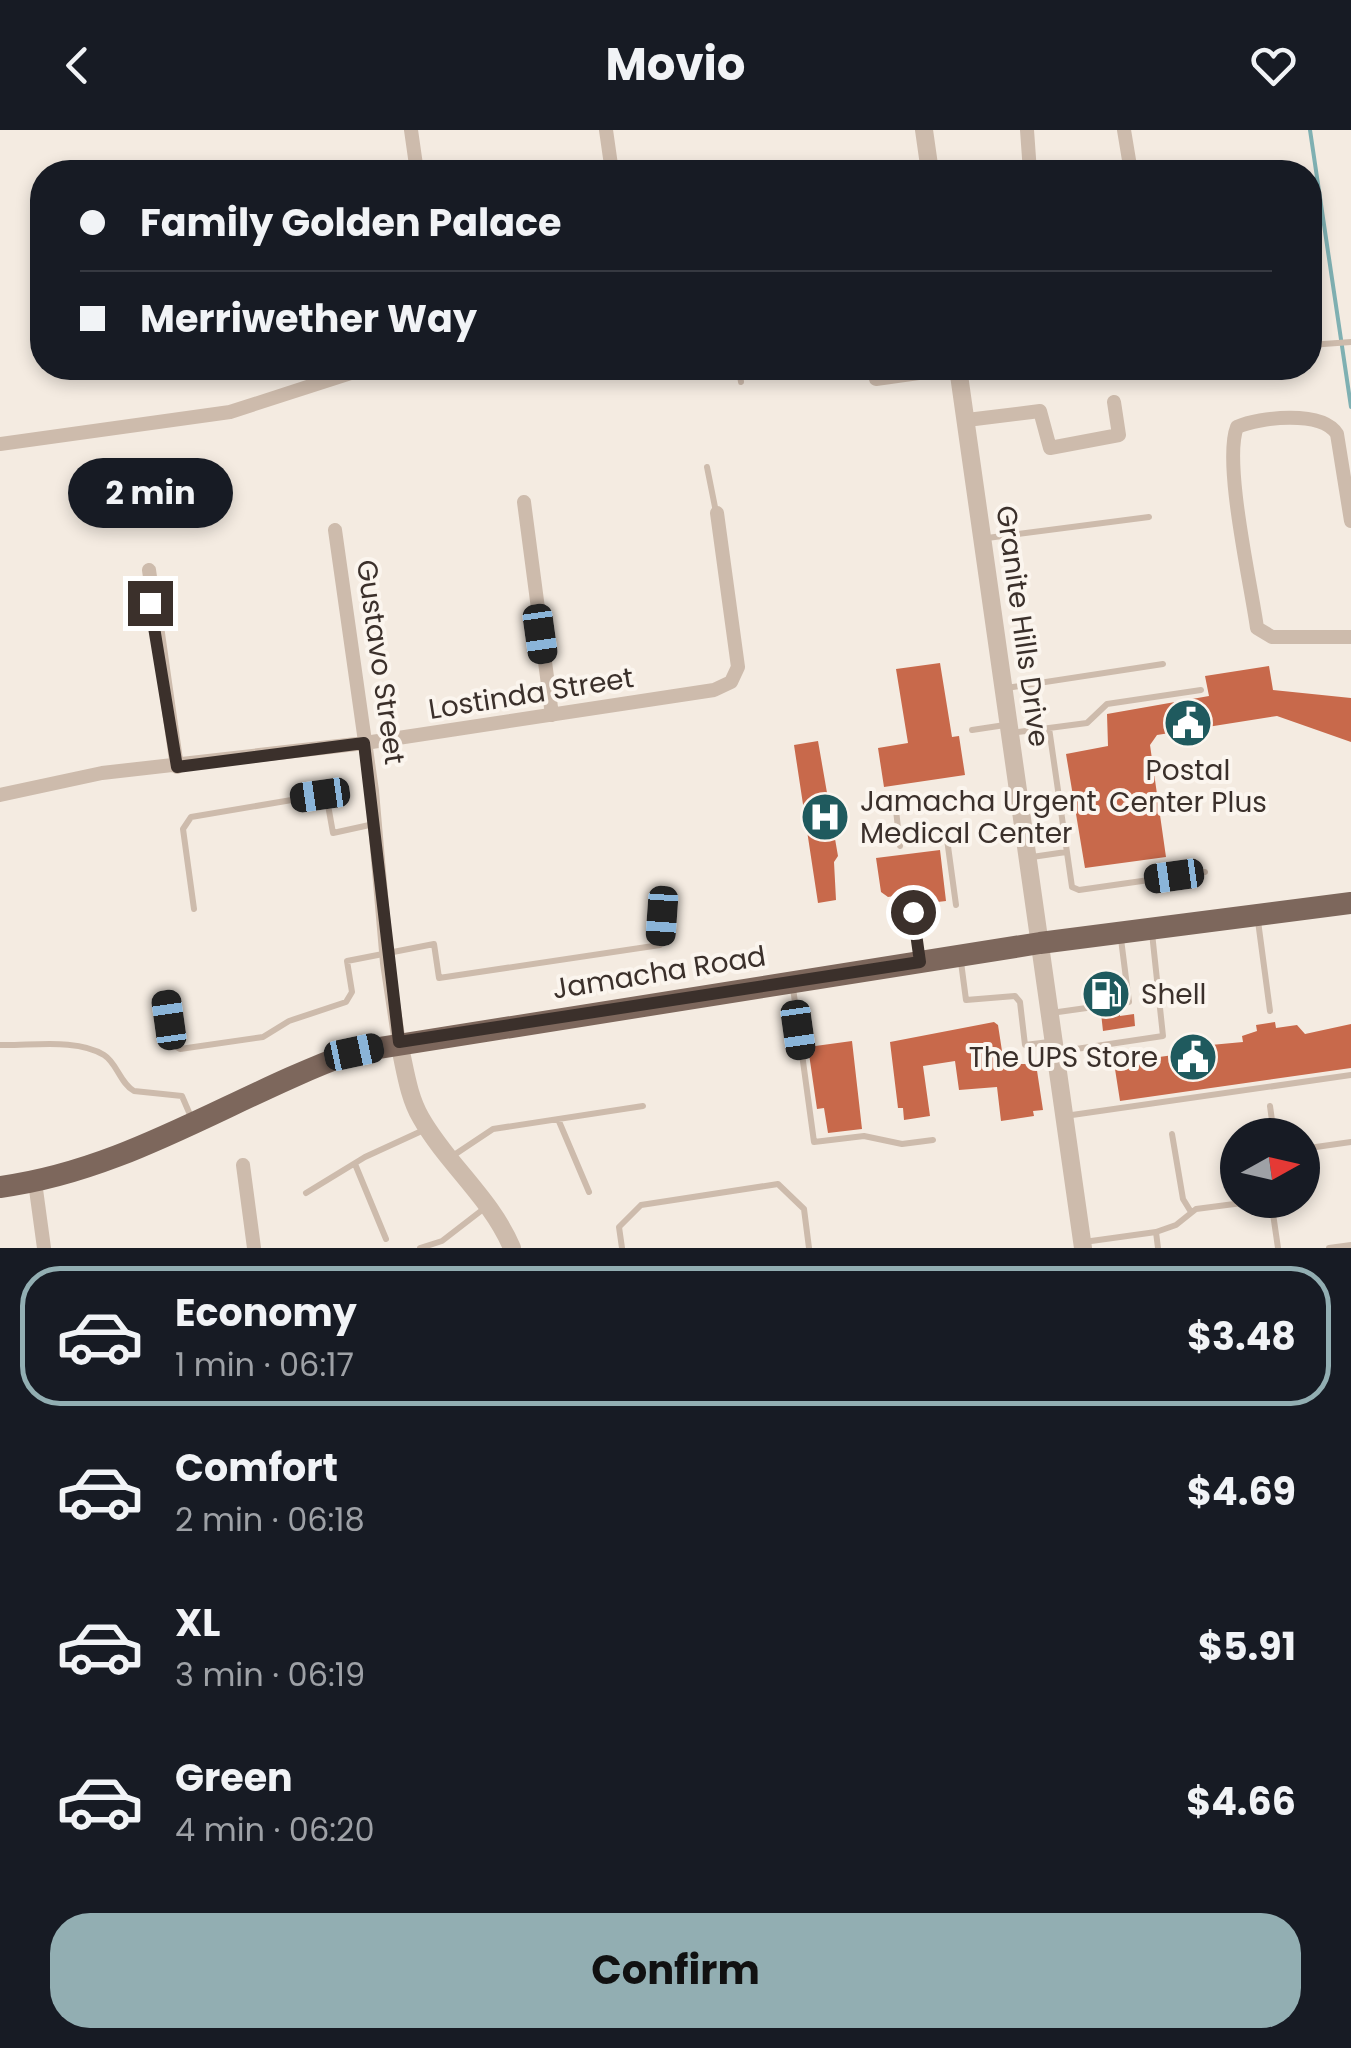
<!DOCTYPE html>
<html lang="en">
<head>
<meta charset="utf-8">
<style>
  body { margin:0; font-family:Poppins,sans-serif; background:#20242c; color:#f1f3f6; height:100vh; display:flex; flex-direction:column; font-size:38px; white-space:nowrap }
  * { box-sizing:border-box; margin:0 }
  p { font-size:32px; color:#9ea1a6 }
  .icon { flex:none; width:55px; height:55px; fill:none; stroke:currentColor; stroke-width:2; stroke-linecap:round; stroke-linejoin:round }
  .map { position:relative; height:1118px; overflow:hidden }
  .details { display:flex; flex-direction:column; background:#171b24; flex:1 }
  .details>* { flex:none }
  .guide { position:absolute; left:30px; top:30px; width:1292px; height:220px; border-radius:40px; box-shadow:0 5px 15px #0003; display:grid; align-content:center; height:220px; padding:0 50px; background:#171b24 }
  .needle { width:65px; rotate:82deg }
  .controls { position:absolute; left:1220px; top:988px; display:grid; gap:20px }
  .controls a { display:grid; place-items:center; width:100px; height:100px; border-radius:50%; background:#171b24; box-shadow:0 5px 15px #0003; font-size:50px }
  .end { position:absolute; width:45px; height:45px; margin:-22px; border:12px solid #3b302b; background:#fff; box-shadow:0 0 0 5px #fff }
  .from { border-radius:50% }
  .bubble { position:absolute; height:70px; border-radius:35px; background:#171b24; box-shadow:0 5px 15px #0003; font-size:32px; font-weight:700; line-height:70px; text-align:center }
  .car { position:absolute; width:30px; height:60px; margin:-30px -15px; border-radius:12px; box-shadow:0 0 8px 2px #0007; background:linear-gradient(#222 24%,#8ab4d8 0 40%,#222 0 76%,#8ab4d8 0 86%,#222 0) }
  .guide b { display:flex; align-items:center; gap:35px; height:95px; font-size:38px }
  .guide b+b { border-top:2px solid #363941 }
  .guide i { width:25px; height:25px; background:#f1f3f6 }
  ul { padding:18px 0 0; list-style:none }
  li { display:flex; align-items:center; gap:30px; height:140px; margin:0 20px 15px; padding:0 30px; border:5px solid transparent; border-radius:40px }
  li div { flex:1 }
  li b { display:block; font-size:38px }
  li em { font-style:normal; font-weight:700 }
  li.current { border-color:#92aeb2 }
  li>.icon { width:90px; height:90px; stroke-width:1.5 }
  .action { display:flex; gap:20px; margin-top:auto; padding:20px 50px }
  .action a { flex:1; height:115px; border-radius:40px; background:#92aeb2; color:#111; font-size:40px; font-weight:700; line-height:115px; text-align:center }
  header { display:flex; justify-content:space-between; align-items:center; height:130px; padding:0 50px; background:#171b24; font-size:45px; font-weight:700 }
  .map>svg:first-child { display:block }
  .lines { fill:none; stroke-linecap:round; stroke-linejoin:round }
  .stream { stroke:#7fb0b2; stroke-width:4 }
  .building { fill:#c8694b }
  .service { stroke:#cdbbac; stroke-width:6 }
  .minor { stroke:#cdbbac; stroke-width:14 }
  .tertiary { stroke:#cdbbac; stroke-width:18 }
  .primary { stroke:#7d675c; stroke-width:22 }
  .route { stroke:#3b302b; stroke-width:12 }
  .labels { text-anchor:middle; stroke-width:8; stroke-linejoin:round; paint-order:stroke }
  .street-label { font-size:28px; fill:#3b302b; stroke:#fbf5ee }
  .poi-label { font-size:28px; fill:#3b302b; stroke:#fbf5ee; text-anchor:start }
</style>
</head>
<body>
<header><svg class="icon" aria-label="back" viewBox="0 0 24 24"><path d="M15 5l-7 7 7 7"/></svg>Movio<svg class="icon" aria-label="heart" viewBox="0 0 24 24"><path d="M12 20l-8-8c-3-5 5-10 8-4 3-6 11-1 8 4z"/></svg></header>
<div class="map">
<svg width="1351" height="1118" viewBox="0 0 1351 1118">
  <rect width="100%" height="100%" fill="#f4ebe1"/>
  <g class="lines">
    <path class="stream" d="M1310,0L1351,277"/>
  </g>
  <path class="building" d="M940,533L952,607L959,606L965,645L884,657L878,618L908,613L896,539Z
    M1269,536L1273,560L1351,568V612L1277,586L1157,605L1150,615L1166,727L1085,738L1066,624L1108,616L1107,584L1209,566L1205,546Z
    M818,611L838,726L834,732L836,770L818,773L794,615Z
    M940,720L946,771L912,775L902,773L901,765L888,767L881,762L876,728Z
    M1115,847L1117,867L1096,870L1094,850Z
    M1119,880L1120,886L1134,884L1135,896L1103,901L1101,883Z
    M994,892L998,895L1004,934H1036L1043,980L1033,981L1034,986L1001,991L997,957L959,960L955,931L923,936L930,986L904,990L903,978H898L890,912Z
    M1275,892L1276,898L1297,895L1305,904L1351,894V938L1120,971L1115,939L1129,937L1137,930L1181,924L1189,917L1243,912L1242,906L1257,901L1256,895Z
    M852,911L862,999L828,1003L824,978L817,979L808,917Z"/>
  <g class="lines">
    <path class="service" d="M1310,215L1351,212
      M739,238L741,252
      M707,337L716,382
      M987,408L1149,387
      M1006,558L1163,534
      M1201,560L1107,574L1087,593L1049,598L1072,757L1079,760L1205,742
      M972,600L1005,595
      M1011,603L1049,598
      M896,680L900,716
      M947,709L956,775
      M1032,727L1066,722
      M194,779L183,699L191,687L321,665L328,675L333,703L374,694
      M913,782L919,825
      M1258,791L1270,881
      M961,832L966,870L1015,866L1020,872L1025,915L1049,912
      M793,858L814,1012L864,1006L902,1014L933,1010
      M166,866L173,915L180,919L263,907L289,891L346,872L352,862L347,831L434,814L439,848L660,815L662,786
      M1051,883L1129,872L1121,809
      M0,915C31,916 77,908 104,925C117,933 120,953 134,961L182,966L191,987
      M1056,922L1163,906L1152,803
      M1270,976L1274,1005
      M1065,986L1351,945
      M558,989L589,1062
      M1172,1004L1183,1069L1191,1082
      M1302,1019L1351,1012
      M451,1027L493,999L643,976
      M355,1034L386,1109
      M306,1063L365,1027L426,999
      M1271,1070L1278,1118
      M1156,1102L1158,1118
      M1084,1112L1156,1102L1176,1095L1196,1079L1265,1070
      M420,1118L442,1111L486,1077
      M622,1118L619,1097L641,1075L778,1054L804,1079L809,1118
      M1329,1118L1351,1115"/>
    <path class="minor" d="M411,0L417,42
      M606,0L612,42
      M1027,0L1030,42
      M1124,0L1131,42
      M876,249L954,238
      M967,290L1040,281L1050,318L1119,305L1114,272
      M0,314L230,282L366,238
      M524,372L552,585
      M1351,391L1337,304C1322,280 1260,287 1237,297C1223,332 1251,454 1257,498L1272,507H1351
      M335,400L372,661L387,833L399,913
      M149,440L177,637
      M0,665L102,643L365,613L714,560L731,552L738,537L717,383
      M243,1035L254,1118
      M35,1052L44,1118"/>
    <path class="tertiary" d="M924,0L930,42
      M958,238L1083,1118
      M399,913C405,938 408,966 421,988C447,1034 491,1068 512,1118"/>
    <path class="primary" d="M0,1057C129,1040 234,965 354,922L1040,813L1351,773"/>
  </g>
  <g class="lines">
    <path class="route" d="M150,473L177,637L364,613L399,912L920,832L913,782"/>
  </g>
  <defs>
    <g id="civic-disc" transform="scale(2.5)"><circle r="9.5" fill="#1f5a5e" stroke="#fbf5ee"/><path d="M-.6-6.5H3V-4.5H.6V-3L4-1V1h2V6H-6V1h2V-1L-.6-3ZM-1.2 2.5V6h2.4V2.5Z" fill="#fff"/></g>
    <g id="hospital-disc" transform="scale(2.5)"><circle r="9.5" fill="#1f5a5e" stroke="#fbf5ee"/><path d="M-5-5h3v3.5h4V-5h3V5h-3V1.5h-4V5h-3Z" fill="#fff"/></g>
    <g id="fuel-disc" transform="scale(2.5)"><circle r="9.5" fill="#1f5a5e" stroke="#fbf5ee"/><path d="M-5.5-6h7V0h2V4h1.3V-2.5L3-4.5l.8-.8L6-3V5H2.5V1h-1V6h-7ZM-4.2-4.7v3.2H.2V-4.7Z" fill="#fff"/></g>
  </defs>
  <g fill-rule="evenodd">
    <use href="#civic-disc" x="1188" y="593"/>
    <use href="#hospital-disc" x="825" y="687"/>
    <use href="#fuel-disc" x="1106" y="864"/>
    <use href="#civic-disc" x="1193" y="927"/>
  </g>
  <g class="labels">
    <g class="street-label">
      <text transform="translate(1023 496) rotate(82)" y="10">Granite Hills Drive</text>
      <text transform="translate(381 532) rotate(82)" y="10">Gustavo Street</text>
      <text transform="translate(531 563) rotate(-9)" y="10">Lostinda Street</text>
      <text transform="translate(659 842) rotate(-9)" y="10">Jamacha Road</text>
    </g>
    <g class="poi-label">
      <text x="1188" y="650" text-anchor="middle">Postal<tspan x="1188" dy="32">Center Plus</tspan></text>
      <text x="860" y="681">Jamacha Urgent<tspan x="860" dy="32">Medical Center</tspan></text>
      <text x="1141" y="874">Shell</text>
      <text x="1158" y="937" text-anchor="end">The UPS Store</text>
    </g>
  </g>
</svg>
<div class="controls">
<a><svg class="needle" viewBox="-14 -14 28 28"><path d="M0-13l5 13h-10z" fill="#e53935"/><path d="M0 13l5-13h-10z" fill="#9ea1a6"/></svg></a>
</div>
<i class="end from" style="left:913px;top:782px"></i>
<i class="end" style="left:150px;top:473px"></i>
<div class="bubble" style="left:68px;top:328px;width:165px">2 min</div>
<i class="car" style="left:540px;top:504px;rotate:172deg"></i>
<i class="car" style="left:320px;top:665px;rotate:262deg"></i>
<i class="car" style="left:1174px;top:746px;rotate:262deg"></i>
<i class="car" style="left:662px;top:786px;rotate:184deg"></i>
<i class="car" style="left:169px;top:890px;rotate:352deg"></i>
<i class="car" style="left:798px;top:900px;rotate:172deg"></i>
<i class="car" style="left:354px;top:922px;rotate:78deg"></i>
<div class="guide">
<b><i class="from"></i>Family Golden Palace</b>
<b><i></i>Merriwether Way</b>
</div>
</div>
<section class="details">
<ul>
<li class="current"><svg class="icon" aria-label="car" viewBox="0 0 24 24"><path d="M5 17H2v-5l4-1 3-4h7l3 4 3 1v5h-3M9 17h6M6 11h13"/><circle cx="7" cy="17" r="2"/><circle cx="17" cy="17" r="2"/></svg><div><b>Economy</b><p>1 min · 06:17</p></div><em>$3.48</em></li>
<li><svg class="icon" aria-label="car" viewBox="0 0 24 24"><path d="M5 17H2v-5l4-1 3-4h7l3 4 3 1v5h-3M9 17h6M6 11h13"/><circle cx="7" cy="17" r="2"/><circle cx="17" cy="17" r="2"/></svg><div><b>Comfort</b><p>2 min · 06:18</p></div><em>$4.69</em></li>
<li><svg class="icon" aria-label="car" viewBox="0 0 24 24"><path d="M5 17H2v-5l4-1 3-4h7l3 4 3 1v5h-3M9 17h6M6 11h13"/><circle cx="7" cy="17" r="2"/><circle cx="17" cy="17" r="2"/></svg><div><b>XL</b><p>3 min · 06:19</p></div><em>$5.91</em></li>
<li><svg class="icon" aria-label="car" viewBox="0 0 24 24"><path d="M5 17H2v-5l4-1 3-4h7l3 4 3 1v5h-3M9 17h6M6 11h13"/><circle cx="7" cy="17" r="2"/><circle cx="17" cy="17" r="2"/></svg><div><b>Green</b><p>4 min · 06:20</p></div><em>$4.66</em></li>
</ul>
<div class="action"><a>Confirm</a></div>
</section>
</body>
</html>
